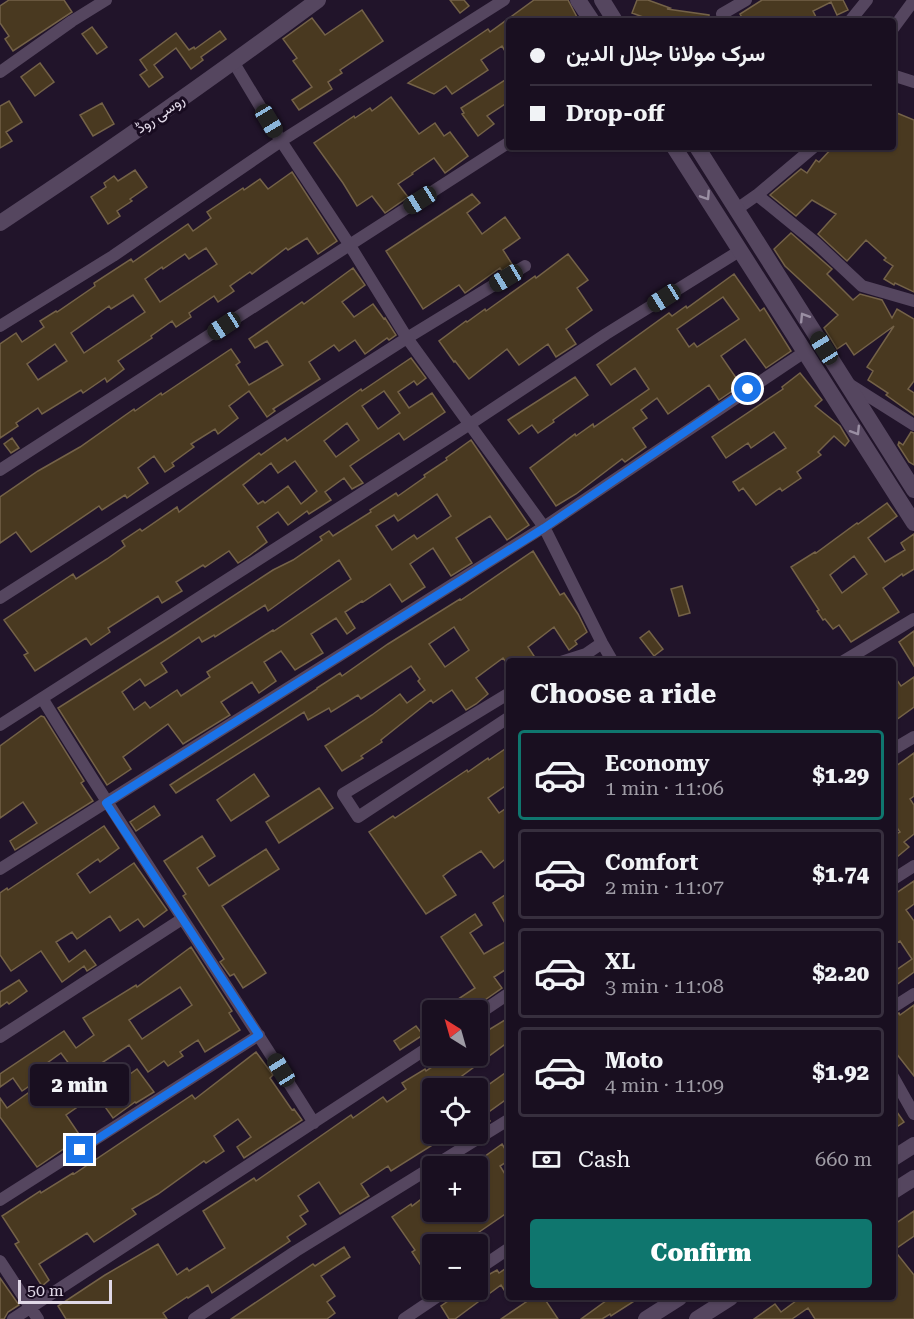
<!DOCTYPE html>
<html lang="en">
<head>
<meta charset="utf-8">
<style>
  body { margin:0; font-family:"Roboto Serif",Vazirmatn,serif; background:#221829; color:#f1f3f6; height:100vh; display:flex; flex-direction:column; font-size:22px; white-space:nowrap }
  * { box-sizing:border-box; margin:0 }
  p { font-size:20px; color:#9f9ca5 }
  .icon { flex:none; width:33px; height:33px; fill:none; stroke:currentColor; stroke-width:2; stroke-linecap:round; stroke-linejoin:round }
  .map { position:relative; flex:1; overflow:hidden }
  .drawer { position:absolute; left:506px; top:658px; width:390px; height:642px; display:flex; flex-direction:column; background:#190f20; border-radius:6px; box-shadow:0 2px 4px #0004,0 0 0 2px #372f3e }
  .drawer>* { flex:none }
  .banner { position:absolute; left:506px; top:18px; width:390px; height:132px; border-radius:6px; box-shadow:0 2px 4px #0004,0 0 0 2px #372f3e; display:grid; align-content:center; height:132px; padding:0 24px; background:#190f20 }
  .needle { width:39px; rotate:323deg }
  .tools { position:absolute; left:422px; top:1000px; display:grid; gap:12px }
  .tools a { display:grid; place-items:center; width:66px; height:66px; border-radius:6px; background:#190f20; box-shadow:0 2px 4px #0004,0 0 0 2px #372f3e; font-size:30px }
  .scale { position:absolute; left:18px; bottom:15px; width:94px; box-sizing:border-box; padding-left:6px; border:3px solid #e0d8e7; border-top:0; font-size:16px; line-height:21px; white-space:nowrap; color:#e0d8e7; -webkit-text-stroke:4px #180b20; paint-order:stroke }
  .end { position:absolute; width:27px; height:27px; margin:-14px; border:8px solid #1a73e8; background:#fff; box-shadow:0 0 0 3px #fff }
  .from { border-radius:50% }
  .bubble { position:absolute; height:42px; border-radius:6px; background:#190f20; box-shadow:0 2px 4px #0004,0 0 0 2px #372f3e; font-size:20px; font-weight:800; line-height:42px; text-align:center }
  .car { position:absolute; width:18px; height:36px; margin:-18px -9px; border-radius:8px; box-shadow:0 0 4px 2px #0007; background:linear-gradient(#222 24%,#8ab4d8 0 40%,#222 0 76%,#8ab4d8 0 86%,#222 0) }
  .banner b { display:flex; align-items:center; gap:21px; height:57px; font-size:22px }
  .banner b+b { border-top:2px solid #372f3e }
  .banner i { width:15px; height:15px; background:#f1f3f6 }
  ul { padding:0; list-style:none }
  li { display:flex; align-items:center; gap:18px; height:90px; margin:0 12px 9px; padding:0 12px; border:3px solid #372f3e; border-radius:6px }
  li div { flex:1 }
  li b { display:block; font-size:22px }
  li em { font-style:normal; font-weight:800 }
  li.on { border-color:#0f766e }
  li>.icon { width:54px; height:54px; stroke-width:1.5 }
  h2 { padding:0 24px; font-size:27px; line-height:72px }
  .pay { display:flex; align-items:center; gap:15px; height:66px; padding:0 24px; font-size:22px }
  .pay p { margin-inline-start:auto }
  .button { display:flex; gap:12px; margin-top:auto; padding:12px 24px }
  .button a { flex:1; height:69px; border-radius:6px; background:#0f766e; color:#fff; font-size:24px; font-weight:800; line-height:69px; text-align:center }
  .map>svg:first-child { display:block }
  .building { fill:#493920; stroke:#746248; stroke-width:1.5; fill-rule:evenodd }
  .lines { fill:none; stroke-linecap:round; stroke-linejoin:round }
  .street { stroke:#55465f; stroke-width:12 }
  .secondary { stroke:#55465f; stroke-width:16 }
  .oneway { stroke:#9a8fa3 }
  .route { stroke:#1a73e8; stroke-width:8 }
  .labels { text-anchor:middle; stroke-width:6; stroke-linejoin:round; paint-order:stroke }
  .street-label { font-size:15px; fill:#e0d8e7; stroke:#180b20 }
</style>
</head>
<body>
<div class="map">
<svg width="914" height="1319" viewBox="0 0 914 1319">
  <rect width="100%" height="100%" fill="#21142a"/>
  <path class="building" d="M9,0H64L72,12L13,51L5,39L9,36L0,23V6Z
    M450,0H464L469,6L460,13Z
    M534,0H568L579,21H508V56L502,46L481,60L488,70L452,94L446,86L434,94L408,83L488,29L490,32Z
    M637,0H648L670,8L667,9L709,15V21H654L632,13Z
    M762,0H843L848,10L837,15L831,2L813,11L818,21H744L740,14Z
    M362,10L383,41L340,70L342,73L328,82L332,89L299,110L292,100L312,87L293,61L297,58L283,39L312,18L325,35Z
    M92,27L107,47L97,54L82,34Z
    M220,31L226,39L201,57L203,60L191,69L176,48L154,65L163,77L149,87L140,75L147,70L140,60L176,33L189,50L194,47L195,49Z
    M40,63L54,82L35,96L21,77Z
    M508,78V102L487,116L494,124L478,136L462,114L464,113L461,108Z
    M391,97L419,134L435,123L444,136L450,132L468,156L445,173L434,158L412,173L413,174L398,184L408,197L385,213L372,196L357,206L343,183L314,143L354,116L355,118L370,108L372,111Z
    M9,101L22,122L6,132L12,141L0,148V106Z
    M102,103L114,124L93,136L80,115Z
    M892,111L914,120V292L895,283L894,285L884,279L893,266L884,260L886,258L866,240L847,261L818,234L836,214L812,200L796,216L770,195L801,169L807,173L816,160L819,162L833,147H892Z
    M135,170L147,187L130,199L132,201L117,211L120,216L108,224L91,197L106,187L104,183L114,176L118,181Z
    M292,172L337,241L318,254L307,238L288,250L286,248L252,274L250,272L230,286L234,291L218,302L214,296L189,313L191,317L176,327L172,321L151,336L152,338L118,361L124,369L107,382L105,378L83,393L81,390L42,414L38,408L16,423L18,426L0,438V344L16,333L22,342L44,327L40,321L56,311L57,312L95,286L94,283L131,259L133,262L188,224L193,231L211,218L207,212L243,188L244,190L260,179L268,189ZM206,248L217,264L160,302L145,279L162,267L163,269L185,254L189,259ZM133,295L145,312L84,353L71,333L109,306L111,309ZM55,344L67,361L38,380L27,364Z
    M472,194L480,203L467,213L482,234L505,217L520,238L503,250L512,264L502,271L500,268L465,293L459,285L423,309L386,251Z
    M791,233L832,269L827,274L853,300L860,294L882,300L892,318L897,309L914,319V381L908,389L914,393V415L886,395L888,393L868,380L873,371L867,367L894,326L854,355L846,343L837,349L824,328L838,315L785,266L774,249Z
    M568,254L588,280L577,288L592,310L566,329L576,344L556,357L548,344L519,365L507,349L469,379L455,361L454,362L439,341L466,321L467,322L485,309L486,311L535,276L536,278Z
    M353,268L365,285L342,302L354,317L373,304L384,319L385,318L396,335L389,340L387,338L365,354L355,340L339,351L334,345L309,362L320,379L273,409L275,411L267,417L249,391L229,406L238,418L218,434L215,429L191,444L194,447L172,463L174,466L165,472L154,456L138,468L148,483L127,498L125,495L102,510L99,506L31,552L16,532L0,543V497L38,471L80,447L134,409L135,411L161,393L162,395L231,349L240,362L236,365L249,385L283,365L267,341L255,348L249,339L302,302L304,304Z
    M734,274L760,311L764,308L791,351L766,368L745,339L721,356L741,385L719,400L709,385L668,414L657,398L641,410L647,418L633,428L646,447L625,462L622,459L576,494L556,506L530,468L575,434L576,436L593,424L594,427L649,389L635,368L611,385L597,365L669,313L672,316L686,306L687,308ZM723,297L739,319L697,347L694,343L689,347L677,329Z
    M411,358L426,378L417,385L414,381L398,392L409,408L432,393L445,412L404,440L399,433L350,466L363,483L352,489L344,478L325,492L331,500L309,514L307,511L288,525L278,512L257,527L267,542L250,555L238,563L229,551L205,567L203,565L176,582L182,591L162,603L158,596L108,628L110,632L91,645L86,638L35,671L24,655L28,653L4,620L73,574L76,579L107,559L125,546L122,541L140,529L142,531L177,507L179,512L259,453L261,455L285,438L287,441L361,389L362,391ZM384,391L400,413L378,429L362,406ZM347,423L359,440L336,457L324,441ZM295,461L317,491L301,504L288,486L265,503L263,501L258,504L243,485L271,463L278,473Z
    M800,373L822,400L815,406L840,426L849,441L845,446L834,436L818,452L821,455L797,472L801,478L782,491L780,488L756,505L743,488L739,491L733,482L786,448L774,432L751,448L748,443L726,458L712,437L783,389L782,387Z
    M575,377L588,395L553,420L554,422L538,433L532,425L519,434L508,420Z
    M911,432L914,433V465L909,462L898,445L899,442L903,445Z
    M12,438L19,448L11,453L4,444Z
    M471,440L529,525L507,540L490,516L456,538L472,563L451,576L433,548L410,564L425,587L402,602L390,584L363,602L362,601L345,612L355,628L347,634L336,618L311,634L323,653L295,670L281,651L264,662L276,681L259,693L252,682L221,702L230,715L183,744L168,724L123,757L131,769L107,785L58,708L169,638L273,570L293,560L322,540L320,537L329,531L333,536L371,512L370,510L396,493L398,496L425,477L424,475L447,460L446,458ZM437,494L451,516L417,539L414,535L392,550L376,526L394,515L398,521ZM339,560L351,579L274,631L273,630L207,672L210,677L181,696L177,690L150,708L145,702L134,710L122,692L140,679L145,686L167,672L161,663L199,637L202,642L214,635L215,637L265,605L268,611Z
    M887,503L897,516L868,538L885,562L905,550L901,543L914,534V569L903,576L902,574L883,588L899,612L851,642L839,625L833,629L825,619L823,620L817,611L819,610L791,567L815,552L816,553L857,523L858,524ZM854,556L867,574L842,593L830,575Z
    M533,551L560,595L564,593L578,614L587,632L575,641L577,644L569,650L554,627L528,647L538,662H508V665L503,658L476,678L488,694L476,704L466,710L452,690L433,703L431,700L381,740L382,742L361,756L363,758L342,771L325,746L372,715L400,694L407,703L425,690L418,681L420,679L411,666L361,699L358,695L331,712L329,708L308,720L304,712L176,793L170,785L317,689V688L340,673L342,676L388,644L460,599L461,600ZM454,627L469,650L445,667L429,644Z
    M682,586L690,613L679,616L671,589Z
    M649,631L663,649L654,656L640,638Z
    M914,631V666L899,642Z
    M892,673L901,686L914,677V707L896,720L892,715Z
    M41,716L44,717L84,781L81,783L93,801L15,850L10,841L37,823L23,802L0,818V746Z
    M508,747V784L488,798L499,813L508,807V857L494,868L481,851L452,869L443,876L456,895L426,914L369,832L393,816L395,818L467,770L468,772L488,758L489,760Z
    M914,753V796L910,799L914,805V834L904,842L909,847L897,857L892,851V827L898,833L900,832L892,821V769Z
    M254,774L269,796L231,821L217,800Z
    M319,788L333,808L279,843L266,822Z
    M154,806L160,815L136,831L130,822Z
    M104,826L119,848L100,862L98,859L77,874L90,893L134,863L167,910L144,927L138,919L120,931L110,916L77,939L72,932L56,942L69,962L85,950L96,965L87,971L84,966L62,982L41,951L11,971L0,955V893L7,888L8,890Z
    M202,836L215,856L197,868L209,886L266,849L279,869L222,906L266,973L243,988L234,974L230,976L220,962L224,959L183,896L186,894L164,861Z
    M914,881V904L906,910L914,921V972L892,988V973L912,959L900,941L892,946V896Z
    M508,893V928L493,903Z
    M475,914L482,925L470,933L484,954L508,940V968L494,977L502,988L482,1002L480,999L462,1011H440L475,988L441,937Z
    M191,947L232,1011L229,1013L240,1030L205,1052L198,1040L180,1052L183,1056L168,1066L164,1061L148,1072L129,1045L100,1064L115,1085L137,1069L154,1092L136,1103L135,1102L113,1118L103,1104L112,1098L97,1077L81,1089L89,1099L66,1115L81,1137L37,1167L0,1117V1098L7,1108L28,1093L37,1106L55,1094L49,1086L73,1069L61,1053L36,1071L41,1078L22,1091L13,1078L0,1087V1074L64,1031L76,1048L94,1035L83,1018L136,985L137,987ZM180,987L192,1005L142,1039L129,1020Z
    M19,980L27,991L9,1004L7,1002L0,1007V992Z
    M914,1005V1076L892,1048V1016L899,1013L900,1015Z
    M508,1018V1042L462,1076L464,1080L450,1089H432V1134H450L391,1171L388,1166L361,1184L369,1196L340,1214L319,1182L298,1196L308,1211L300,1216L306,1224L287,1237L290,1241L212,1293L208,1285L188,1298L187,1297L163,1313L167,1319H66L58,1306L105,1275L158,1244L177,1275L187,1268L189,1271L225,1248L203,1211L254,1178L256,1181L351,1115L353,1118L383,1097L387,1102L406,1089L402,1083L425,1069L426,1071L446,1058L448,1061L455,1056H477V1037Z
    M416,1026L423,1035L400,1050L394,1041Z
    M256,1052L273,1075L270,1078L292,1110L294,1109L302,1120L244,1158L237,1147L251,1137L238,1119L214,1136L224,1151L206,1163L204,1161L158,1194L132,1209L136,1214L94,1242L87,1233L39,1264L49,1280L42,1286L15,1244L19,1242L2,1216L40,1191L41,1193L73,1173L74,1174L192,1095L195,1099Z
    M508,1071V1098L486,1114L490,1121L477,1129V1093Z
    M892,1105L904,1122L892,1130Z
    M502,1144L508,1154V1161L500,1166L508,1179V1212L469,1239L468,1237L457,1245H432V1260L422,1267L412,1252L415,1250L392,1217L411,1204L412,1206L432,1191V1212H477V1162Z
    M914,1211V1236L894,1250L914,1275V1319H815L808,1308L792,1319H754L775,1304L781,1312L800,1298H892V1226Z
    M344,1247L350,1257L321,1276L335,1296L327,1302L335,1313L327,1319H231L313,1264L315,1266Z
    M508,1267V1296L501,1285L455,1319H449L441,1306L464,1290H477V1281L497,1270L499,1273Z
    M0,1278L19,1305L8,1312L4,1319H0Z
    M532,1298H544L558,1319H501Z
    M610,1298H639L611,1316L610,1314L602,1319H581Z"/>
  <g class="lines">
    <path class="street" d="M722,14L746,0
      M850,21L867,0
      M892,30L914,0
      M234,63L281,141L349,244L407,338L544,527L602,643L613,662
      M0,72L72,21L106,0
      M892,75L914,82
      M757,195L816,243L862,286L914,301
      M737,209L757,195L814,147
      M0,326L113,256L281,141L504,0
      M849,384L914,425
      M0,470L508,143
      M0,598L407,338L525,266
      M561,662L586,654L602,643
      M842,662L914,619
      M508,694L343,794L358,817L508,718
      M42,698C130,842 225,980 314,1123
      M0,725L470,424L606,334L741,250
      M892,750L914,737
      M0,869L544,527L806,351
      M892,880L914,866
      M892,1008L914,994
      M477,1015L508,994
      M0,1037L182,919
      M892,1075L914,1114
      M432,1167L508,1120
      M0,1200L259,1035
      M0,1261L38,1319
      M477,1270L508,1249
      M13,1319L432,1045
      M194,1319L296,1251L432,1167
      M404,1319L447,1290"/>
    <path class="secondary" d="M578,0L592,21
      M602,0L615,21
      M674,147L914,523
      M697,147L914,490
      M0,223C108,152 214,77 318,0
      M892,1159L914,1145
      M892,1192L914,1178
      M646,1319L679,1298
      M697,1319L730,1298"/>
  </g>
  <defs><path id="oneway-chevron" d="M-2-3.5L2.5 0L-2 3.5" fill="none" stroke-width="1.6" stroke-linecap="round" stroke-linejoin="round" transform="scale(1.5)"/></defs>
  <g class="oneway">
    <use href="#oneway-chevron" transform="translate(706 196) rotate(57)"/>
    <use href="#oneway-chevron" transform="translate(804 317) rotate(-122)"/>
    <use href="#oneway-chevron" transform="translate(856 431) rotate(58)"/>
  </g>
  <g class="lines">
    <path class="route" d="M80,1150L259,1035L106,803L544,528L748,389"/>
  </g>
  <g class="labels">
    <g class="street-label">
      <text transform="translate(160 114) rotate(-35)" y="5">روسی روڈ</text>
    </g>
  </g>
</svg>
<div class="tools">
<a><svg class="needle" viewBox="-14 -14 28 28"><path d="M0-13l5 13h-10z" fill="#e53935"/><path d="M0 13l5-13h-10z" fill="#9f9ca5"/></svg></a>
<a><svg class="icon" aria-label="locate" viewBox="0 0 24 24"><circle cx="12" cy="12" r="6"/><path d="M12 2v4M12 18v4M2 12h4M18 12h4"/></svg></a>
<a>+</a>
<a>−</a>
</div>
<div class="scale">50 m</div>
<i class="end from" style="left:748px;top:389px"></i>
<i class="end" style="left:80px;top:1150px"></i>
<div class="bubble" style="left:30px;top:1064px;width:99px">2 min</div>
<i class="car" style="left:269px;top:121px;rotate:149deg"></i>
<i class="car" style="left:420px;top:200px;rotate:238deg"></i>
<i class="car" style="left:506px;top:278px;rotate:239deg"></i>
<i class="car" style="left:664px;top:298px;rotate:238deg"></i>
<i class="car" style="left:224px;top:326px;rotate:237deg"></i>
<i class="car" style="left:824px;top:348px;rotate:328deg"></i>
<i class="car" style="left:281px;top:1070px;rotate:328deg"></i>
<div class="banner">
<b><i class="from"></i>سرک مولانا جلال الدین</b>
<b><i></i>Drop-off</b>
</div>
<section class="drawer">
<h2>Choose a ride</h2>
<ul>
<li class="on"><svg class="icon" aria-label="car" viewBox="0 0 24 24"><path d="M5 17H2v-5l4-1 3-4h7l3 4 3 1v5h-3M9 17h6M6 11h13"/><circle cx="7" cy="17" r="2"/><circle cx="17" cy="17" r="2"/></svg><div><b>Economy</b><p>1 min · 11:06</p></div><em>$1.29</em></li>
<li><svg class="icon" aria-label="car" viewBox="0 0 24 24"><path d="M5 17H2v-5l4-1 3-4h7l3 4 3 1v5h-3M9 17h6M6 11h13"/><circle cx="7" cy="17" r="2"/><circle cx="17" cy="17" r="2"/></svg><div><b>Comfort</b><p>2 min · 11:07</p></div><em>$1.74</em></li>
<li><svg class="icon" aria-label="car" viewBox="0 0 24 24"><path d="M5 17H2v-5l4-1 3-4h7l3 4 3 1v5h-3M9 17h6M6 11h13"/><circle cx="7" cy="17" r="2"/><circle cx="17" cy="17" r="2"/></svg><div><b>XL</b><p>3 min · 11:08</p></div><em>$2.20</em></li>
<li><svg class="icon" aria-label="car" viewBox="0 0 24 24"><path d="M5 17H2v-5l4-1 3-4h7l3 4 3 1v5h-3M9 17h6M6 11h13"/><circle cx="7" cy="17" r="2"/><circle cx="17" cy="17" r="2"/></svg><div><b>Moto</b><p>4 min · 11:09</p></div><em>$1.92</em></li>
</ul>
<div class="pay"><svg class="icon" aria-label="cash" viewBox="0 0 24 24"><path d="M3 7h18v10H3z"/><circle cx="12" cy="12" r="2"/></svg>Cash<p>660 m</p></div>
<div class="button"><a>Confirm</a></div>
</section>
</div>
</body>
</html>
